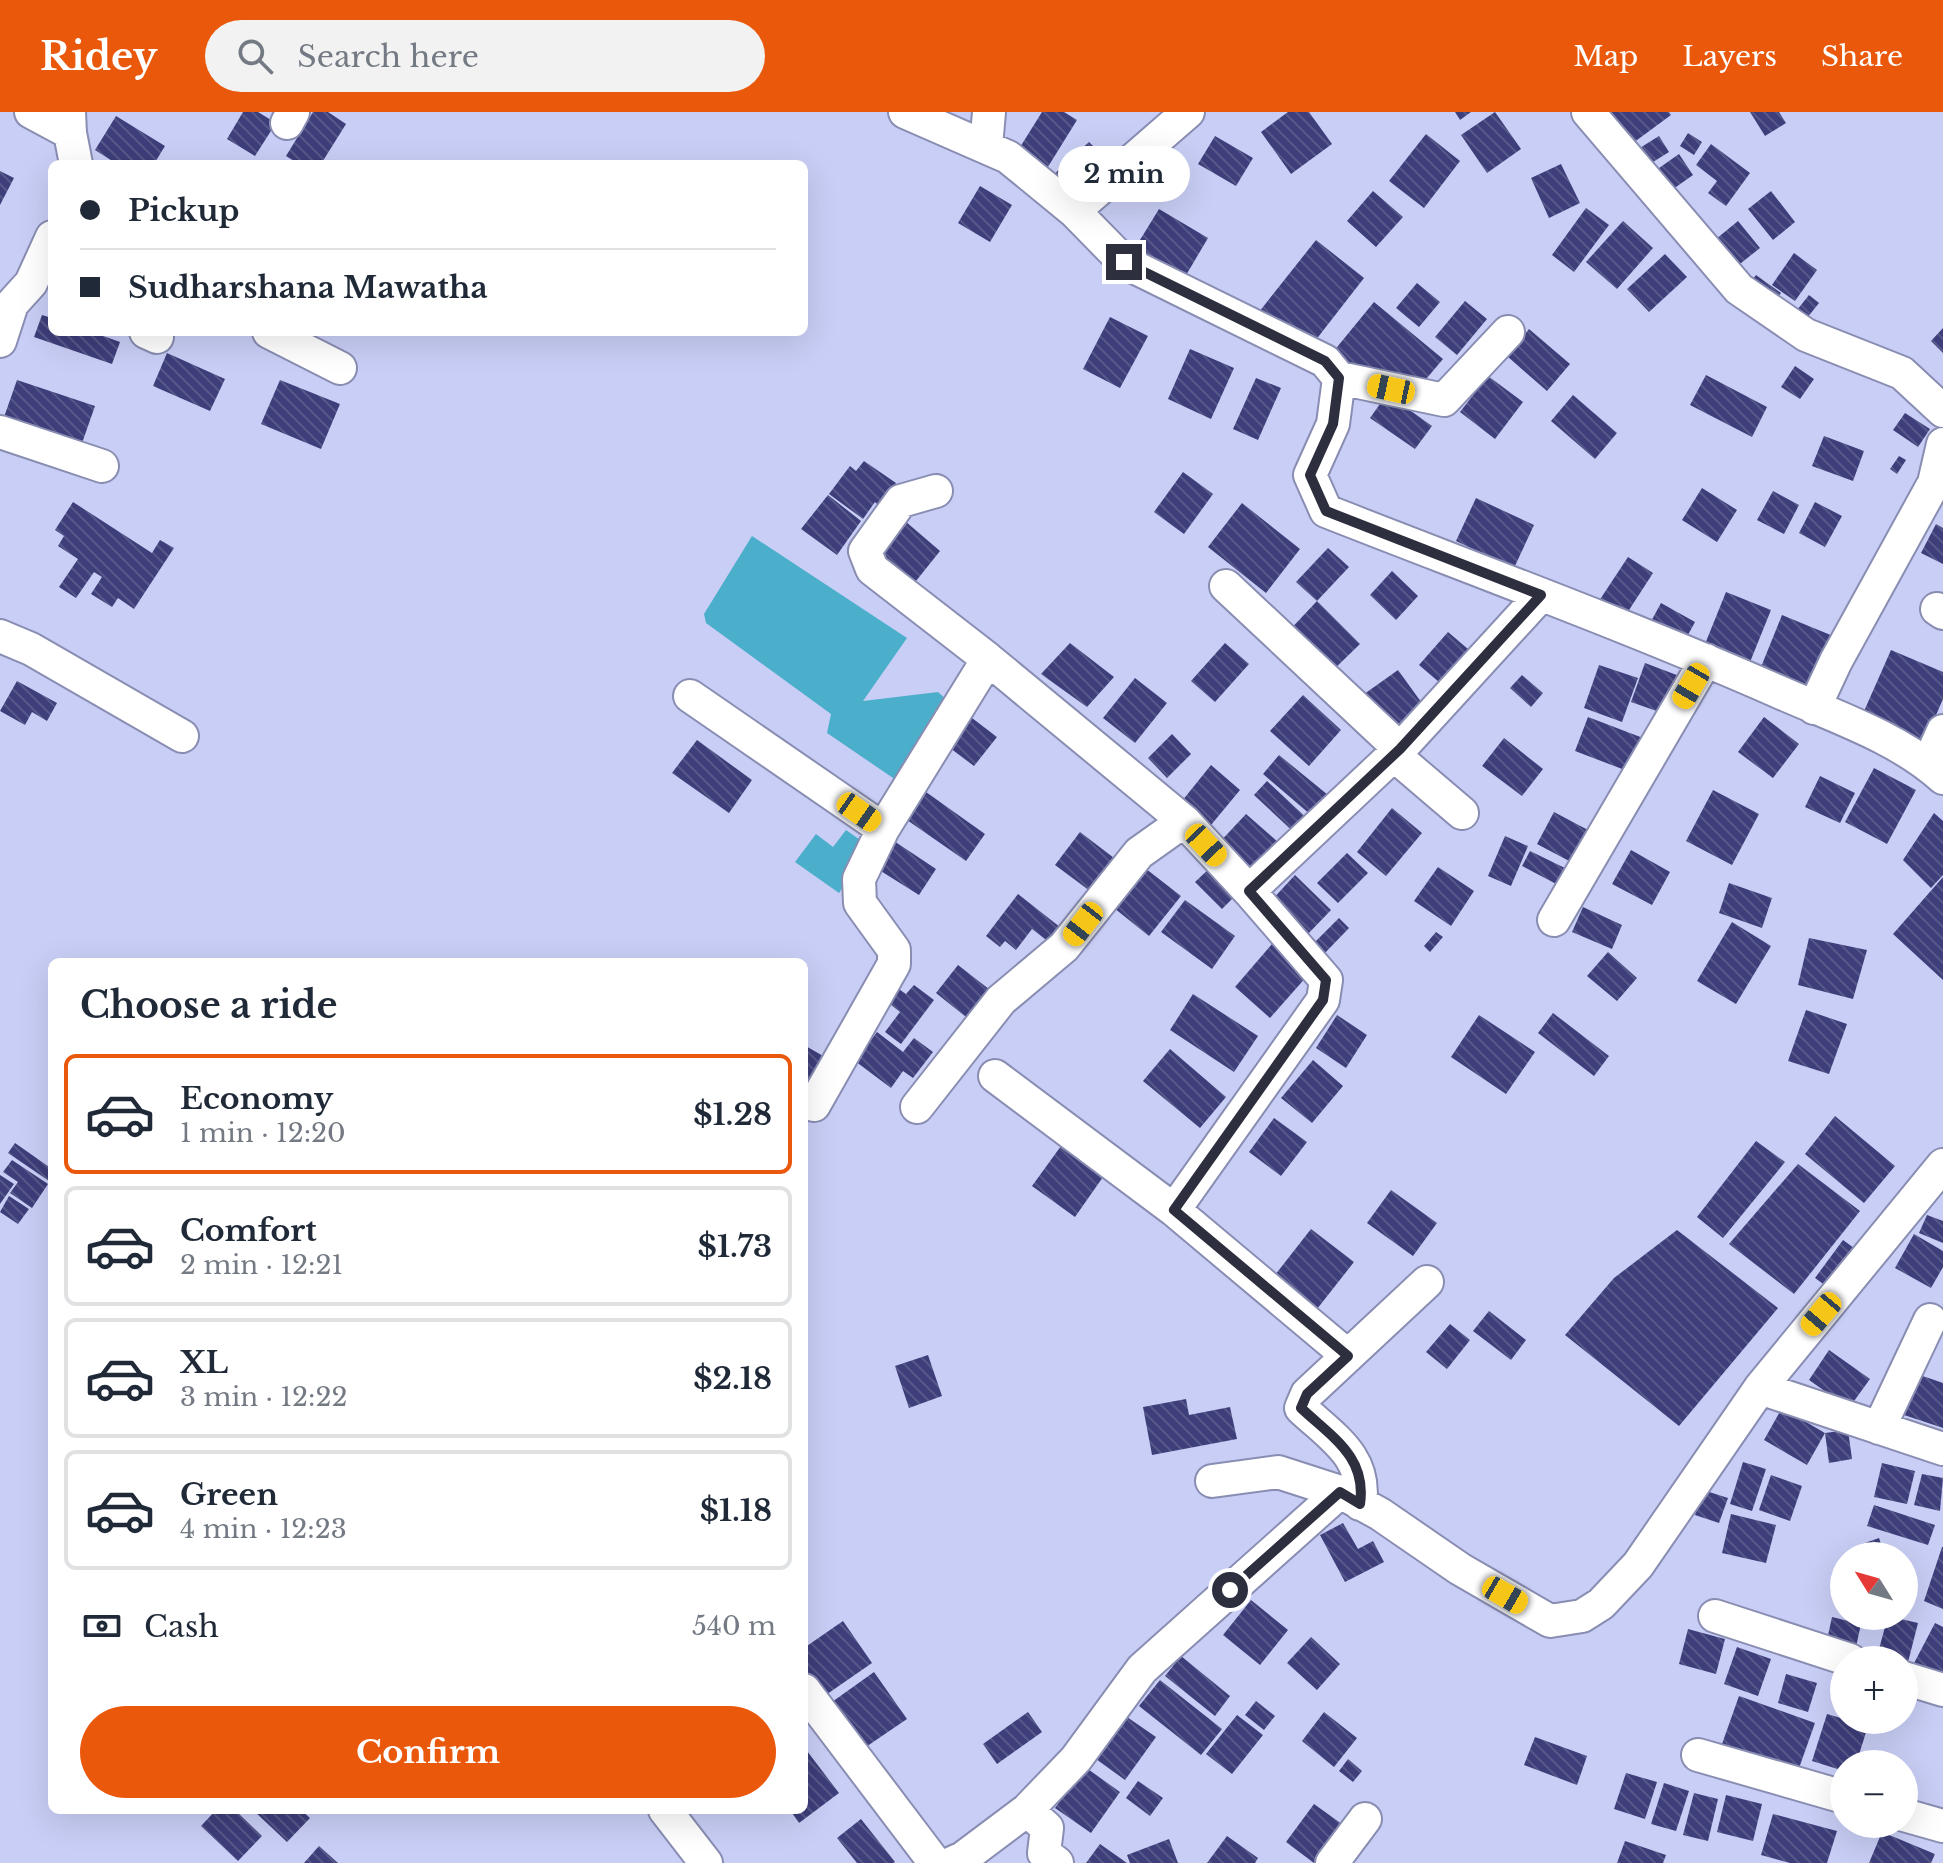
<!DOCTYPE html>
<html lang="en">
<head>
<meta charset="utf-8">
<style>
  body { margin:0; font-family:"Libre Baskerville",serif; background:#f2f2f3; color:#1f2937; height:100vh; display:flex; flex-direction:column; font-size:30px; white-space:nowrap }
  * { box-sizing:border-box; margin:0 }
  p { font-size:26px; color:#747a83 }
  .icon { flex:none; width:44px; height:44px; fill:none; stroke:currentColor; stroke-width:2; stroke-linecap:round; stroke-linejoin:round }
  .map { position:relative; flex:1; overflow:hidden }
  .details { position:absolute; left:48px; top:846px; width:760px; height:856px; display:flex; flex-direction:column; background:#fff; border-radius:12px; box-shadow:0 8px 32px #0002 }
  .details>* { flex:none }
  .hud { position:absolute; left:48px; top:48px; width:760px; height:176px; border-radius:12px; box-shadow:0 8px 32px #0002; display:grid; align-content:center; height:176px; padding:0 32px; background:#fff }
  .needle { width:52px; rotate:307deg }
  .buttons { position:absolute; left:1830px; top:1430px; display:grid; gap:16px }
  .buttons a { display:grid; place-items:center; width:88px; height:88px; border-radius:50%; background:#fff; box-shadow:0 8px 32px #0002; font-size:40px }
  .end { position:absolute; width:36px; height:36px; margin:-18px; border:10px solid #2d2e3e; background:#fff; box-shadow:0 0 0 4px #fff }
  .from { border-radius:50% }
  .bubble { position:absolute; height:56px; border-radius:28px; background:#fff; box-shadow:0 8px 32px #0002; font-size:26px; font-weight:700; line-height:56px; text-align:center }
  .car { position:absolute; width:24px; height:48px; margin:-24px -12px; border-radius:10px; box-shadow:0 0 6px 2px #0007; background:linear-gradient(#f5c518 24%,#345 0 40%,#f5c518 0 76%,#345 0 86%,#f5c518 0) }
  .hud b { display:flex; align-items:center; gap:28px; height:76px; font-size:30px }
  .hud b+b { border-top:2px solid #e0e1e3 }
  .hud i { width:20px; height:20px; background:#1f2937 }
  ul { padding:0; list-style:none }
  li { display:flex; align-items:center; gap:24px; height:120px; margin:0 16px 12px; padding:0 16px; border:4px solid #e0e1e3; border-radius:12px }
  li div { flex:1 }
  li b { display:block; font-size:30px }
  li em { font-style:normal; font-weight:700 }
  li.on { border-color:#ea580c }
  li>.icon { width:72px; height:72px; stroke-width:1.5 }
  h2 { padding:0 32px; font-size:36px; line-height:96px }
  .pay { display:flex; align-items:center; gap:20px; height:88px; padding:0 32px; font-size:30px }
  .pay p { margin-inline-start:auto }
  .action { display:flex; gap:16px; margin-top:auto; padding:16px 32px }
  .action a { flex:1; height:92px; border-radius:48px; background:#ea580c; color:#fff; font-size:32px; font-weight:700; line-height:92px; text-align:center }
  header { display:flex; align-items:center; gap:48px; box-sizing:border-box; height:112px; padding:0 40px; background:#ea580c; color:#fff }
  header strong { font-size:38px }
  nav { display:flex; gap:44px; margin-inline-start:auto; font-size:28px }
  .search { width:560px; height:72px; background:#f2f2f3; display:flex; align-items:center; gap:20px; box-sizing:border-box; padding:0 28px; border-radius:44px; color:#747a83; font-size:30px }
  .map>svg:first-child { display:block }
  .water { fill:#4baeca }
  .building { fill:url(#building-back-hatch) }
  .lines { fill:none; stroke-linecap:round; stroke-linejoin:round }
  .minor-casing { stroke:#898db2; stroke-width:36 }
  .minor { stroke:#fff; stroke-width:32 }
  .route { stroke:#2d2e3e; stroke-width:10 }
</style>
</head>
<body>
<header>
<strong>Ridey</strong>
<div class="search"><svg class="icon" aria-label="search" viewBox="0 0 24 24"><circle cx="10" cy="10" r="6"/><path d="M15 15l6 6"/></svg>Search here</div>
<nav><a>Map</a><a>Layers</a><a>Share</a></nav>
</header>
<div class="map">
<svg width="1943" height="1751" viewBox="0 0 1943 1751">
  <defs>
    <pattern id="building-back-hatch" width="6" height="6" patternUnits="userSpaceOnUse" patternTransform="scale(2)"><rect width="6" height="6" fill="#3d3e7a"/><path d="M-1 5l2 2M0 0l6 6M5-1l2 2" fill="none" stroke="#575889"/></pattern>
  </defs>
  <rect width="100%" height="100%" fill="#c9cef6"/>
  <path class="water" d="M752,424L907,526L863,589L938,580L947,588L896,668L827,621L831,602L706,511L704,502Z
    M846,718L870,735L839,781L795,750L816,722L833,735Z"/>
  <path class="building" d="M243,0H258L276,11L255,44L227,27Z
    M313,0H328L346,12L321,52H299L286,44Z
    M1042,0H1064L1077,8L1046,58L1017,40Z
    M1288,0H1309L1332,32L1291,62L1261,20Z
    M1455,0H1471L1460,8Z
    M1495,0L1521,37L1487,61L1461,23Z
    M1611,0H1669L1671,3L1633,31Z
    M1750,0H1779L1786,11L1765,24Z
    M116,4L165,34L154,52H117L95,38Z
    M1688,21L1702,30L1694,43L1680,34Z
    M1426,22L1460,49L1424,96L1389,69Z
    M1215,24L1253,46L1236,74L1198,52Z
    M1659,24L1669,40L1645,55L1635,39Z
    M1089,30L1111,52L1071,89L1050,66Z
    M1711,32L1750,61L1726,94L1708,81L1717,69L1696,53Z
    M1679,42L1693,63L1666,82L1652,61Z
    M1561,52L1580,91L1549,106L1531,66Z
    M0,59L14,66L0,93Z
    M980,74L1012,93L990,130L958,111Z
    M1373,79L1403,105L1376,135L1347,109Z
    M1771,79L1795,110L1773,128L1748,97Z
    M1586,96L1609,113L1574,160L1552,143Z
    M1159,97L1208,126L1182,170L1132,141Z
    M1623,109L1653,136L1617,177L1586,150Z
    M1738,109L1760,136L1731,159L1710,132Z
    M1316,128L1364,166L1308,238L1259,200Z
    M1794,141L1817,158L1795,189L1772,173Z
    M1665,142L1687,165L1649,200L1627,177Z
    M1756,163L1781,181L1772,193L1747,175Z
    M1417,171L1440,190L1419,215L1396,196Z
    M1809,183L1819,191L1803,211L1793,203Z
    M1465,189L1487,207L1457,243L1435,225Z
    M1374,190L1443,247L1416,279L1355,260L1333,240Z
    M42,203L52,206V220H92L120,230L112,252L34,225Z
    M1110,205L1148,224L1120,276L1083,257Z
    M1943,216V241L1931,229Z
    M1529,217L1570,252L1547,279L1507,244Z
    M1190,237L1234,256L1211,307L1168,287Z
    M167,241L225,267L210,299L153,274Z
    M1795,254L1814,267L1800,287L1781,275Z
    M1706,263L1767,295L1752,325L1690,293Z
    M1488,264L1523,290L1495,327L1460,300Z
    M1256,266L1281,276L1258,328L1233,317Z
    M17,268L95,294L81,334L3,308Z
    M280,268L340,292L321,337L261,312Z
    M1387,282L1432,314L1415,337L1370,306Z
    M1573,283L1617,321L1595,347L1551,309Z
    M1905,301L1930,317L1918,335L1893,318Z
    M1824,324L1864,339L1853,369L1812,354Z
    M1899,344L1906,348L1897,362L1890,357Z
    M864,349L896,371L879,394L875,390L863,407L829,382L850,354L856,359Z
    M1183,360L1213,382L1184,422L1154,400Z
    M1702,376L1737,398L1717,430L1682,408Z
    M1773,379L1799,393L1784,422L1757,408Z
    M828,383L861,409L837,443L801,417Z
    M1476,386L1534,413L1514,456L1456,429Z
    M73,390L152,441L160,428L174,436L134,497L118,486L112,495L91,482L102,465L94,460L76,486L59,475L78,447L58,434L64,424L55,418Z
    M1815,390L1842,404L1825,435L1799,421Z
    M1242,391L1300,437L1266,481L1208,435Z
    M905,409L940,439L908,479L872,445Z
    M1936,412L1943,416V452L1921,441Z
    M1328,436L1349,455L1317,489L1360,532L1328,563L1286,522L1317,489L1296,470Z
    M1628,445L1653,461L1620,512L1595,495Z
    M1392,459L1418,484L1396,508L1370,483Z
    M1726,480L1771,498L1748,555L1703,537Z
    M1661,491L1695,510L1683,532L1649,513Z
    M1782,503L1833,524L1811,576L1761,555Z
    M1448,520L1475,543L1446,576L1419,553Z
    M1070,531L1114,565L1087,595L1041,562Z
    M1225,531L1249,552L1215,590L1191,569Z
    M1891,538L1943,560V587L1923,633L1861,606Z
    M1645,551L1682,565L1668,603L1631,590Z
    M1599,553L1638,566L1622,610L1584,596Z
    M1398,558L1424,594L1386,622L1360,585Z
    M1522,563L1543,581L1531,595L1510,576Z
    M1135,566L1167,591L1135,631L1103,606Z
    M17,569L57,591L47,609L32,600L25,613L0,599Z
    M1303,583L1341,618L1309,654L1270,619Z
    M1588,605L1643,626L1630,660L1575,639Z
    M1764,605L1799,632L1773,666L1738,640Z
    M972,606L997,625L974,654L950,636Z
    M1172,622L1191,642L1167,666L1148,646Z
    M1504,626L1543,657L1522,684L1482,654Z
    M697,628L752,668L729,701L672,661Z
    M1279,643L1328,683L1311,703L1263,662Z
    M1211,653L1240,678L1211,713L1182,689Z
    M1874,656L1916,678L1887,732L1845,710Z
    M1820,664L1855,681L1840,711L1805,695Z
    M1267,669L1312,711L1299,725L1254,683Z
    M1713,678L1759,702L1732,753L1686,729Z
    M926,680L985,722L966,749L907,708Z
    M1392,696L1422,721L1386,764L1357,740Z
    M1554,700L1588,718L1571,750L1537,732Z
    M1934,701L1943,709V763L1931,776L1903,748Z
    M1246,702L1279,731L1249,763L1217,733Z
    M1080,720L1114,746L1090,779L1055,753Z
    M1505,724L1528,734L1511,774L1488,764Z
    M894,729L936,757L919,783L876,756Z
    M1631,738L1670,760L1652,793L1612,772Z
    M1530,739L1569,758L1560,774L1522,754Z
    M1347,741L1368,761L1338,791L1317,771Z
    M1141,753L1181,784L1149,824L1109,792Z
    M1212,754L1238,781L1222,797L1195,770Z
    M1438,755L1474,779L1451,814L1414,789Z
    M1295,763L1331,798L1306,824L1270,790Z
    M1943,765V868L1893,822Z
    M1729,771L1772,786L1762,816L1719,801Z
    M1018,782L1065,819L1054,834L1032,817L1016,838L1005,829L1000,835L986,824Z
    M1185,788L1235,824L1212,857L1161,820Z
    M1583,795L1622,813L1612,837L1572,820Z
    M1339,806L1349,816L1323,843L1313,832Z
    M1732,810L1771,834L1736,892L1697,869Z
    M1436,820L1443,825L1430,840L1424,834Z
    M1809,826L1867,838L1853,887L1798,873Z
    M1272,832L1308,863L1270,906L1235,875Z
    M1608,840L1637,866L1617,889L1587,864Z
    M958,853L994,881L971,909L936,881Z
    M914,873L934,888L901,932L885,920L900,900L886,889L896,875L906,882Z
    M1193,882L1258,924L1234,960L1170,918Z
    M1806,898L1847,912L1829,962L1788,949Z
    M1553,901L1609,944L1594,964L1538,921Z
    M1337,903L1367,923L1346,956L1316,936Z
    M1479,903L1535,940L1506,982L1451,945Z
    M877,920L903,940L914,926L933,940L913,966L903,959L891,976L855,949Z
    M804,933L830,948L814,975L804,969Z
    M1170,937L1226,985L1200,1016L1143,969Z
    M1313,948L1343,974L1312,1011L1281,986Z
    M1835,1004L1895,1054L1864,1091L1805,1042Z
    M1274,1006L1307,1030L1281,1064L1249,1040Z
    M1756,1029L1785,1050L1723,1126L1697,1105Z
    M15,1031L52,1057V1071L8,1041Z
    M1061,1034L1103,1065L1075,1105L1032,1074Z
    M12,1048L48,1072L32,1096L10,1081L18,1070L3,1060Z
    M1798,1052L1860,1099L1794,1182L1729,1132Z
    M0,1063L14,1072L0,1092Z
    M1391,1078L1437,1111L1413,1144L1367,1111Z
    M9,1084L29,1097L18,1112L0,1100Z
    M1927,1103L1943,1109V1131L1919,1121Z
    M1311,1117L1354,1150L1317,1197L1275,1163Z
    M1677,1118L1778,1196L1679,1314L1565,1223L1614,1166Z
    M1914,1122L1943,1139V1155L1931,1176L1895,1156Z
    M1843,1128L1854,1136L1826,1174L1815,1166Z
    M1489,1199L1526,1228L1511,1248L1473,1219Z
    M1450,1212L1470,1228L1447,1257L1426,1240Z
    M1829,1238L1870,1267L1849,1296L1809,1268Z
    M928,1243L942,1284L909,1296L895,1254Z
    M1914,1261L1943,1271V1316L1901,1302Z
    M1186,1287L1189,1303L1230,1295L1237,1327L1152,1343L1143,1295Z
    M1782,1296L1825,1321L1807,1353L1764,1328Z
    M1848,1318L1852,1347L1829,1351L1825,1321Z
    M1743,1350L1766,1357L1752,1399L1730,1392Z
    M1882,1351L1915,1359L1907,1392L1874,1385Z
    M1922,1362L1943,1366L1940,1399L1914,1393Z
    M1771,1363L1802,1374L1790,1409L1759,1398Z
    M1703,1378L1728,1386L1719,1411L1695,1403Z
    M1874,1393L1935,1413L1928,1433L1867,1414Z
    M1731,1402L1776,1413L1766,1451L1722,1441Z
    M1343,1411L1358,1437L1373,1429L1384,1450L1345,1470L1320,1423Z
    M1879,1426L1885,1444H1866L1862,1432Z
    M1942,1435H1943V1497L1924,1489Z
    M1251,1488L1288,1518L1260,1553L1223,1523Z
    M1888,1504L1918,1511L1905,1562L1904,1548H1876Z
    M1832,1505L1861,1512L1854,1544L1825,1537Z
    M843,1509L872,1551L820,1587L804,1563V1536Z
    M1935,1511L1943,1515V1570L1911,1557Z
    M1688,1517L1725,1527L1716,1562L1679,1552Z
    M1311,1525L1340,1552L1317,1578L1287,1551Z
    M1737,1535L1771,1547L1758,1584L1724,1572Z
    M1181,1544L1230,1584L1215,1604L1165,1564Z
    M874,1560L907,1607L857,1641L825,1595Z
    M1786,1562L1817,1571L1808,1600L1778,1591Z
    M1160,1568L1222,1617L1201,1643L1139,1594Z
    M1739,1584L1815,1611L1798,1659L1722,1632Z
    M1256,1589L1275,1604L1264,1618L1245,1603Z
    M1028,1600L1042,1620L997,1652L983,1632Z
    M1324,1600L1357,1626L1334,1655L1302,1629Z
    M1827,1602L1868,1614L1856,1652H1844V1659L1812,1649Z
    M1237,1603L1263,1623L1232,1662L1206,1642Z
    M1127,1605L1156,1625L1125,1668L1096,1647Z
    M1874,1608H1898L1895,1616Z
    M1535,1625L1587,1644L1577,1673L1524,1653Z
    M804,1635L839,1681L799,1711L790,1698H804Z
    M1348,1647L1362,1659L1353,1670L1339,1659Z
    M1085,1655L1120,1680L1091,1721L1055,1696Z
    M1626,1661L1657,1670L1645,1707L1614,1697Z
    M1138,1669L1163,1686L1150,1704L1126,1686Z
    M1664,1671L1689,1679L1676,1719L1651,1712Z
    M1694,1681L1718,1687L1708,1729L1683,1723Z
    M1726,1683L1762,1692L1753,1729L1717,1720Z
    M1314,1692L1346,1715L1318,1751H1314L1286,1730Z
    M216,1698H235L262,1724L238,1749L201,1714Z
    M253,1698H301L310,1706L287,1730Z
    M1773,1702L1837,1719L1827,1751H1790L1761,1743Z
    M861,1707L895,1750L893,1751H857L837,1726Z
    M1882,1720L1935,1742L1931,1751H1869Z
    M1227,1724L1258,1746L1255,1751H1207Z
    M1169,1727L1178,1751H1130L1127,1743Z
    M1625,1729L1666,1743L1663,1751H1617Z
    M1100,1732L1127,1751H1086Z
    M319,1734L338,1751H304Z"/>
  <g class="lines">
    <g class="minor-casing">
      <path id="minor" d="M31,0L70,21
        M69,0L70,21L76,52
        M905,0L1008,45L1074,99L1124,150L1325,249L1339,266L1333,312L1310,363L1326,399C1476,458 1629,514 1777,579C1833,604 1898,625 1943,666
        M1588,0L1739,177L1806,223L1902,261L1943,299
        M287,11L293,0
        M986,34L989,0
        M1074,99L1188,0
        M146,220L157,225
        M269,220L340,256
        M0,229L12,192L31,171L52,125
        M1339,266L1444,288L1508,220
        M0,320L102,354
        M936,379L901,389L865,439L872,457L988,547L1184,709L1249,779L1326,868L1323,888L1174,1098
        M1226,474L1400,637
        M1937,497L1943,501
        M0,524L31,537L182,624
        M690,584L883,717
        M1814,596L1836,549L1934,371L1943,332
        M1394,643L1462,701
        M1928,652L1943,619
        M1249,779L1400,637L1541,483
        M1554,808L1706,548
        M995,964L1174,1098L1348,1244
        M814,993L894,852V838L860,791L859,767L883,717L988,547
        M917,995L1001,888L1064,835L1139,741L1184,709
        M1760,1276L1943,1337
        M1879,1316L1930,1208
        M1212,1369L1278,1360L1340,1380L1380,1402L1460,1457L1550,1509L1582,1504L1601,1492L1638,1453L1760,1276L1943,1053
        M1360,1392C1367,1345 1333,1326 1301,1296L1307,1282L1427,1170
        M1715,1504L1850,1548
        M1904,1566L1943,1578
        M804,1578L935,1751
        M1698,1643L1844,1685
        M665,1698L706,1751
        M1027,1698L1047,1716L1044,1741L1057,1751
        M1904,1703L1943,1714
        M952,1751L963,1746L1027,1698L1076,1647L1142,1557L1340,1380
        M1332,1751L1365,1707"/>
    </g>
    <use href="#minor" class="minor"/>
  </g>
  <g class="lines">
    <path class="route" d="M1124,150L1325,249L1339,266L1333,312L1310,363L1326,399L1541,483L1400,637L1249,779L1326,868L1323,888L1174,1098L1348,1244L1307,1282L1301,1296C1332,1325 1367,1345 1360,1392L1340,1380L1230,1478"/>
  </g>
</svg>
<div class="buttons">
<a><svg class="needle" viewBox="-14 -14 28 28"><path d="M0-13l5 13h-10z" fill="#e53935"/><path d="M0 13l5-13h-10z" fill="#747a83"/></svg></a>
<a>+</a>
<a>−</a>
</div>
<i class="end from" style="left:1230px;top:1478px"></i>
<i class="end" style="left:1124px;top:150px"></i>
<div class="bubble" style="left:1058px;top:34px;width:132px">2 min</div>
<i class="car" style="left:1391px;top:277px;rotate:282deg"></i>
<i class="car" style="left:1691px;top:574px;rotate:210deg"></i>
<i class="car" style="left:859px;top:700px;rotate:125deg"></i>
<i class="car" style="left:1206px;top:733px;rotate:137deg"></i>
<i class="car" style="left:1083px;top:812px;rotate:218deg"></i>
<i class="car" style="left:1821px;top:1202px;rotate:220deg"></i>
<i class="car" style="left:1505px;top:1483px;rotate:120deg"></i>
<div class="hud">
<b><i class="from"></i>Pickup</b>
<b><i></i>Sudharshana Mawatha</b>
</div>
<section class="details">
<h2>Choose a ride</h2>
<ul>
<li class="on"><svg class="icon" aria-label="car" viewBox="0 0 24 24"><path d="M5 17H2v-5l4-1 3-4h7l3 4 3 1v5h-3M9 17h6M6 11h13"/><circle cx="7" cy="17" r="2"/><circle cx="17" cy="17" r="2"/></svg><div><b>Economy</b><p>1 min · 12:20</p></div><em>$1.28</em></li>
<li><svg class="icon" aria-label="car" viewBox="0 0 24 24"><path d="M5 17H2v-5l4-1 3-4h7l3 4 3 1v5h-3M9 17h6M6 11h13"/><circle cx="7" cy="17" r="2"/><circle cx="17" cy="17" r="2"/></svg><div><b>Comfort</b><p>2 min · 12:21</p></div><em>$1.73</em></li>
<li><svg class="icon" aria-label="car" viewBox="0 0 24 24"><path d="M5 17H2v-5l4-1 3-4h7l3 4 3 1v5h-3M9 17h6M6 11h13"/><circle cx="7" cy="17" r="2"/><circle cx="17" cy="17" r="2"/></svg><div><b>XL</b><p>3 min · 12:22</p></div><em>$2.18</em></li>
<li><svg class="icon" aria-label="car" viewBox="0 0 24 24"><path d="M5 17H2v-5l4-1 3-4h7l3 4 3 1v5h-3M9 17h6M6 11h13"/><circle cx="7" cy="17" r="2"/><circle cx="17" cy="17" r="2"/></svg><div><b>Green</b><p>4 min · 12:23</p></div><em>$1.18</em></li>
</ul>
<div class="pay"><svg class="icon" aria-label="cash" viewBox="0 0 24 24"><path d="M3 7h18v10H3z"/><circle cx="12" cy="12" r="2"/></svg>Cash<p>540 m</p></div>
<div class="action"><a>Confirm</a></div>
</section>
</div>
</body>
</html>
